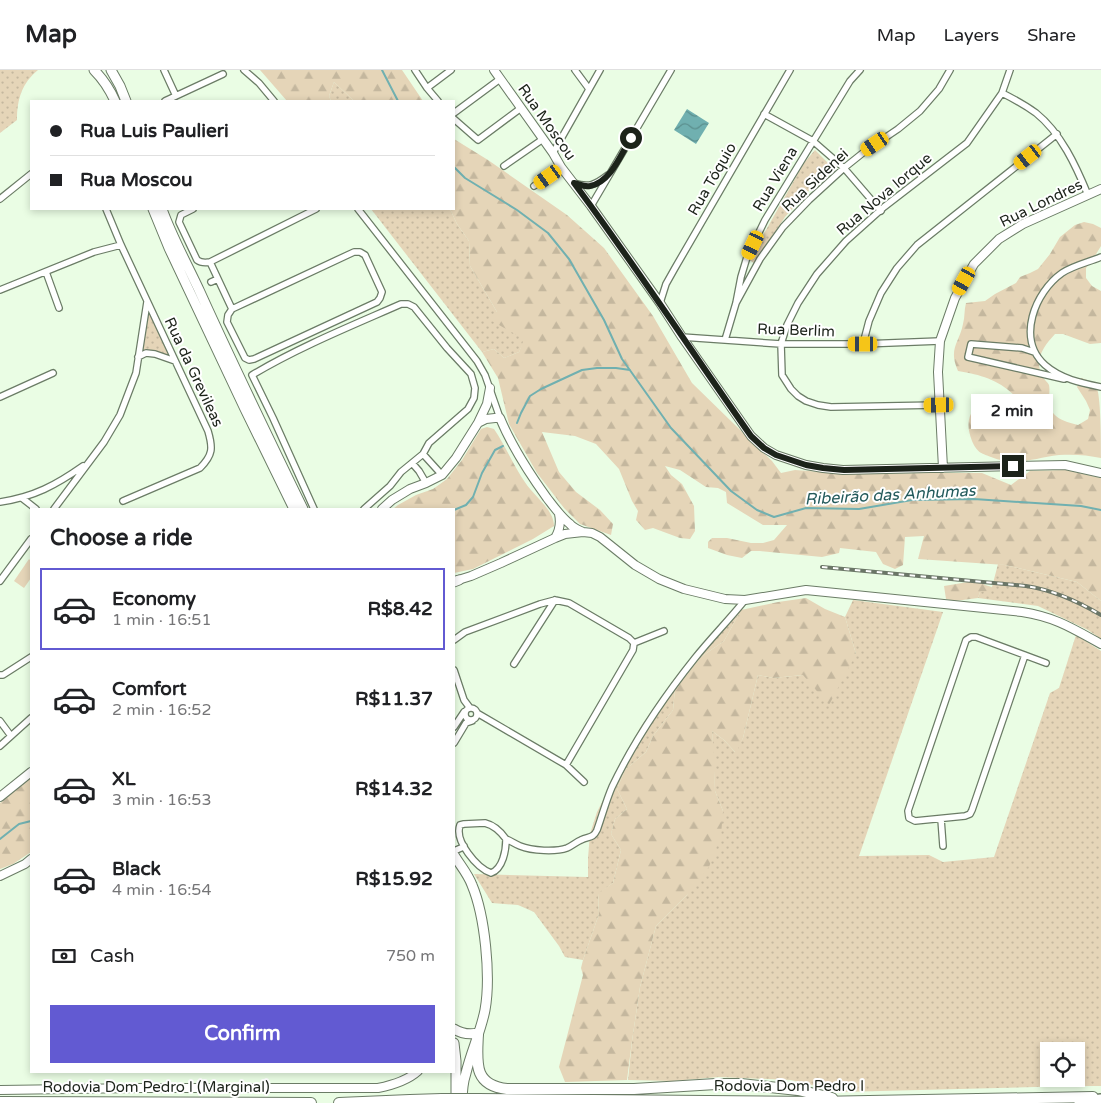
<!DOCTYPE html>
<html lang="en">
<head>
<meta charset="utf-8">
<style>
  body { margin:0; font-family:"Varela Round",sans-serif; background:#f6f6f6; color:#202124; height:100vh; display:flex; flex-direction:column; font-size:19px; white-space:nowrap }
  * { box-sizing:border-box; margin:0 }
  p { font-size:16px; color:#757577 }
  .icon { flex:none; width:28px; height:28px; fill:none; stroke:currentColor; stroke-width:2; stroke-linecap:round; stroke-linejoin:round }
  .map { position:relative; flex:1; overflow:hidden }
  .details { position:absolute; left:30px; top:438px; width:425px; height:565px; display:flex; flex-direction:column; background:#fff; border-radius:0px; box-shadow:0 2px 8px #0003 }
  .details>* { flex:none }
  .guide { position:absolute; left:30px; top:30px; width:425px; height:110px; border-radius:0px; box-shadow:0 2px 8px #0003; display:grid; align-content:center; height:110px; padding:0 20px; background:#fff }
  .fabs { position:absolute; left:1040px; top:972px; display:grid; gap:10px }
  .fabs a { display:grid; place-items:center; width:45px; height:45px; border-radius:0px; background:#fff; box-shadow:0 2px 8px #0003; font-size:25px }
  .end { position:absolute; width:22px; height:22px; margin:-11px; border:6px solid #1c231a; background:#fff; box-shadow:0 0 0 2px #fff }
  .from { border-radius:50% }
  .bubble { position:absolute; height:35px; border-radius:0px; background:#fff; box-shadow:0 2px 8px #0003; font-size:16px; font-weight:700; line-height:35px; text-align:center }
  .car { position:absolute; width:15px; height:30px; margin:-15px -8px; border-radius:6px; box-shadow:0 0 4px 1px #0007; background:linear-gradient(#f5c518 24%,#345 0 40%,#f5c518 0 76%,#345 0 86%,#f5c518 0) }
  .guide b { display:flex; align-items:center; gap:18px; height:48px; font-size:19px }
  .guide b+b { border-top:1px solid #e0e0e0 }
  .guide i { width:12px; height:12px; background:#202124 }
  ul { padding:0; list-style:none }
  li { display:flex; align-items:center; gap:15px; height:82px; margin:0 10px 8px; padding:0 10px; border:2px solid transparent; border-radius:0px }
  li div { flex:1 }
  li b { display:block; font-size:19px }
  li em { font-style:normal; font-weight:700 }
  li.on { border-color:#625ad2 }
  li>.icon { width:45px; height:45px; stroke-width:1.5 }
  h2 { padding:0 20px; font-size:22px; line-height:60px }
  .pay { display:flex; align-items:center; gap:12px; height:55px; padding:0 20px; font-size:19px }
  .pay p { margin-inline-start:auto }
  .button { display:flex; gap:10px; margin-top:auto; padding:10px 20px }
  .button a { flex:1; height:58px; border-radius:0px; background:#625ad2; color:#fff; font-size:20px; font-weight:700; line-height:58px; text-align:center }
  header { display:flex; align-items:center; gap:30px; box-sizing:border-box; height:70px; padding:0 25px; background:#fff; border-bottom:1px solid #e0e0e0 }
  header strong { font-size:24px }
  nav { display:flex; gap:28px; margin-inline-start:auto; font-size:18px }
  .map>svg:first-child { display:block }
  .grass { fill:url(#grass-dots); fill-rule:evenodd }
  .forest { fill:url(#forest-firs) }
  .garden { fill:#e5d5b8 }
  .water { fill:url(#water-waves) }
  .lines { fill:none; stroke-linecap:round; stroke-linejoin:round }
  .stream { stroke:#70b0b0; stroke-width:2 }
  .minor-casing { stroke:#6b7c66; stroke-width:8 }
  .tertiary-casing { stroke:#6b7c66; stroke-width:10 }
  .secondary-casing { stroke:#6b7c66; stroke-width:11 }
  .trunk-casing { stroke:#6b7c66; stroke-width:12 }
  .motorway-casing { stroke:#6b7c66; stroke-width:14 }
  .minor { stroke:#fff; stroke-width:5.5 }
  .tertiary { stroke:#fff; stroke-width:8 }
  .secondary { stroke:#fff; stroke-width:9 }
  .trunk { stroke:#fff; stroke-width:10 }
  .motorway { stroke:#fff; stroke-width:11 }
  .rail-casing { stroke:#6b7667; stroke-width:4 }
  .rail { stroke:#fff; stroke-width:2; stroke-dasharray:5.5; stroke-linecap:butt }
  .trunk-bridge-casing { stroke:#6b7c66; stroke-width:12; stroke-linecap:butt }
  .trunk-bridge { stroke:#fff; stroke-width:10 }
  .route { stroke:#1c231a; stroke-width:6 }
  .labels { text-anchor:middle; stroke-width:4; stroke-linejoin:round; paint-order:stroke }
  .street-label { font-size:15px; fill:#1c231a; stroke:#fff }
  .water-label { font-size:16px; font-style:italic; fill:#235a5b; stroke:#fff }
</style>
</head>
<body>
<header>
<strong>Map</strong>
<nav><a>Map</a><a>Layers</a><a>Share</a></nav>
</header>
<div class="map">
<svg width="1101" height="1033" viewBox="0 0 1101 1033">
  <defs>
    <pattern id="grass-dots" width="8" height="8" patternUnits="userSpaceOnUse" patternTransform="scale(1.25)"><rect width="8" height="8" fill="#e5d5b8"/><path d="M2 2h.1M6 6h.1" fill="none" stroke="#c4b79e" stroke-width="1.8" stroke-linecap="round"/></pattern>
    <pattern id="forest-firs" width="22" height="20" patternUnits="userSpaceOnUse" patternTransform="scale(1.25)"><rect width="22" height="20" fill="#e5d5b8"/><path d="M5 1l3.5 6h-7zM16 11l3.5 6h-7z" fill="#c4b79e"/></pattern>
    <pattern id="water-waves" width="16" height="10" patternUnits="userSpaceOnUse" patternTransform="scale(1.25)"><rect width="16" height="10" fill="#70b0b0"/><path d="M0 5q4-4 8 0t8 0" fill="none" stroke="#5b8f8e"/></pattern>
  </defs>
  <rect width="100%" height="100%" fill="#eafde4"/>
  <path class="grass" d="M0,0H38C22,13 17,29 17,50L0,63Z
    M334,12L354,31H331L329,26Z
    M815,80L831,96L785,147L754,193L749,190L804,93Z
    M371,139H450L457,154L469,171L470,196L497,242L525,269L519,282L504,288L494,279L482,282Z
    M148,238L171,288L141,283Z
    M998,494L1005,495L1077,512L1101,531V569L1088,560L1038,536L978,528L980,522L992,517Z
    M853,530L943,542L859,786L929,785L943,792L994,787L1050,623L1059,618L1076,565L1101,581V1016H1074L841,1022L791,1010L719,1007L673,1011L628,1010L632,971L640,917L656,856L687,825L723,741L715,721L712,661L724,670L735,682L743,668L758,605L773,608L803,605L856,584L845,547ZM1049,981H1076V1009H1049Z
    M741,540L724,571L701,587L675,619L673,640L653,666L646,682L625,700L617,719L627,739L615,749L611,764L621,780L613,813L598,824L599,844L583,890L565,887L559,876L534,842L518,835L492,833L474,804L588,807V788L590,764L597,742L640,658L657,633L728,544Z"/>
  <path class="forest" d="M260,0H402L423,31H354L334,12L329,26L331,31H287Z
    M454,69L488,90L567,145L604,178L653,246L692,313L772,391L781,403L795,400L849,404L931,403H982L1011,415L1030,401L1066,400L1101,408V531L1077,512L1005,495L918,489L924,466L905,467L903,495L895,499L883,494L876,482L840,478L839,483L822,487L760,481H751L742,488L727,485L708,478V472L712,468H727L751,473H763L774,470L787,455H763L727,433L726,422L718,418L706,417L680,400L665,396L671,405L682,414L694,436L695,461L690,469L680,468L653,458L645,460L636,450L638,441L632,431L619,399L596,374L575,366L542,362L559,402L576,422L600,440L613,454L611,465L580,454L564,438L537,403L509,354L498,308L482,282L494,279L504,288L519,282L524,269L492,251L497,242L470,196L469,171L457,154L450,139H454Z
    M1084,152L1093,154L1101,158V176L1093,189L1086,198V208L1092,216L1101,221V273L1090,274L1063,264H1055C1044,276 1034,289 1042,305C1043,309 1047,311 1049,315C1050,319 1049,326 1049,330C1050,348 1063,351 1078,355L1088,349L1090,340L1086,331L1077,317L1081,308C1088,310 1093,312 1097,318C1101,331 1101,372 1101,388C1088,385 1073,384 1059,385C1034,388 1016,397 991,387C980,383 977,382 972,371C967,358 967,349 974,338L984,335L1003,340L1009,333L1014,325C997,309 981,305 958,301C948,278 959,274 963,254C965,247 964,240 966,233L985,231L995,224L1016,213L1020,207L1030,203L1038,199L1050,184L1060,167L1075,155Z
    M487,357L494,359C507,378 516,402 531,420C540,431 554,442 554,456L533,469L473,499L454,503V439H393L398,435L416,425L433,419L447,409L462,390L481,359Z
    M980,510L985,515L992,517L989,521L980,522L978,528L955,531L946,529L944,516Z
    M806,528L825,539L845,547L856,584L829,635L803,605L773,608L758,605L743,668L736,683L724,670L712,661L714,685L715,721L723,741L721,765L709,797L687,825L656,856L640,917L632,971L627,1010L565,1012L559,997L583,905L581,898L583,890L599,844L598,823L613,813L621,780L611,764L615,749L627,739L617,719L625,700L646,682L653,666L673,640L675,619L701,587L724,571L741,540L778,532Z
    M31,708V782L13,794L0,799V733Z"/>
  <path class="garden" d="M29,489L31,491V508L24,518L14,511Z"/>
  <path class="water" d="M687,39L709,53L696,74L674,60Z"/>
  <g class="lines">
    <path class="stream" d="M382,0L398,31
      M454,97L465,108L517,140L548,163L569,189L604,250L622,289L671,358L731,421L757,440L774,447L806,438L859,439L912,430L974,429L1081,436L1101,440
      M517,353L521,343L530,326L541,319L582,300L597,298H616L630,300
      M454,440L466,435L473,427L482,403L495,380L503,376
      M0,769L19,754L31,751"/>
    <g class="minor-casing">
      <path id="minor" d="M164,0L176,26
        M244,0L259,13L274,31
        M415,0L427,18L438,31
        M575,0L589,19
        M427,18L451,0
        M1002,23C1014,29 1025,35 1036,43C1061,63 1076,96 1088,125
        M165,31L223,4
        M454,43L500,9
        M764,44L813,71L844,98L881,141
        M454,49L478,70L521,38
        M553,83L600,0
        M504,96L543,69
        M574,113C589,118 595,115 608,105
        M534,116L561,97
        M0,129L31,104
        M591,136L671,0
        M106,139L121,175L208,361C213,378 213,385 200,398L123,431
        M193,139L181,145L179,152L197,190C201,193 205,193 210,192L316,139
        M358,139L477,291L485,305L500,348
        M354,182H360L365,185L382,222L380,228L377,232L254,289L249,290L245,288L227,252L228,245L232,239Z
        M1101,187C1089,192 1072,196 1062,203C1035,222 1016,269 1045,295C1061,309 1081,313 1101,317
        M210,192L232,239
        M46,202L59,238
        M211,212L218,209
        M0,220L94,182L121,175
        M660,233L666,214L675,198L790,0
        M736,233L760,189L783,157L809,130L844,98L864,82L898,59L920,41L939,19L950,0
        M682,267L781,274H863L940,271
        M725,270L736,233L741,207L747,187L765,150L850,11L860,0
        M863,274L869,251L881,223L897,198L917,175L1057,64
        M1034,282L1022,278L971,274L968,287L1064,309
        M138,287L146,283L155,284L175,291
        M0,327L53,303
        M939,335L831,337L818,335L806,331L798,326L791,319L782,305L781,274L787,255L798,233L817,204L846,171L884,137L967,73L1002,23L1010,0
        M423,384L442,405
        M412,393L419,401L426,413
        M22,428L36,439
        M0,432C34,427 56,415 83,396
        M54,439L104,372L120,345L136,303L147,232
        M314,439L273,348L252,305C299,277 351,256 401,234H408L414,237L447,278L471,304L475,318L474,328L468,339L429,373L423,384L401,402L390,416L364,439
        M0,511L31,469
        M454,570L465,562L540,534L555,530L569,533L629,568L634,573L633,580L566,695L477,643
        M634,573L664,561
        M1025,585L972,740L970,744L965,746L915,751L909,748L908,741L966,570L971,567H976L1046,593
        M514,594L555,530
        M454,600L464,630L470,638
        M0,605H3L31,587
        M465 644a6 6 0 1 1 12 0a6 6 0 1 1-12 0Z
        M0,651L11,666
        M454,657L464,642
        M454,673L466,653L472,651
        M0,676L31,648
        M566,695L584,712
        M941,749L943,776
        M485,753C493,755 501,762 506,769C506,780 503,799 491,803C477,798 454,771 460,755L464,754Z
        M506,769C511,771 515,774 520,776C532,781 556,782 567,778C572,776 576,772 581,770C588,766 593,769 597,760C602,746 606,731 612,717C634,671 663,628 695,588C711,568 729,550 745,530
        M454,781L461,778L464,776"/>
    </g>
    <g class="tertiary-casing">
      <path id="tertiary" d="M494,0L553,83L561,97L591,136L660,233L682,267L751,366L764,378L776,385L806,395L823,398L843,400L1065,395L1101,403
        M478,353L487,334L490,318
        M943,398L938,302L940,271L955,228L974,194L999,169L1023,154L1101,119
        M382,439L392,430L410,419L426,413L442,405L456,388L478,353L486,349L495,348H500C512,377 529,403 547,428C554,437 561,447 570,454C573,458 579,460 583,462
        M555,468C560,460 561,453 559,444
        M455,511L471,506L501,493L555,468L565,464L583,462L592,463L600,467L635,495L659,509L684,519L725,529L745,530L806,520L1022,542C1055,547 1072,558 1101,574
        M0,727L31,702
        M0,806L25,794L31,789
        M0,1020L139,1018H378C393,1015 407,1011 418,1001"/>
    </g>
    <g class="secondary-casing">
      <path id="secondary" d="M94,0C103,9 110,20 115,31
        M111,0L120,16L126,31
        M153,139L169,178L245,339L294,439
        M162,139C172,167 187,194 200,222C233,295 268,367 303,439
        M454,512L459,510
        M454,785C460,795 468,804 472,815C485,846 491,906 485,940C481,961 471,982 466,1003C463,1012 462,1023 462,1033
        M454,959C462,964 469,965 478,963
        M454,973L456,991V1033"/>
    </g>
    <g class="trunk-casing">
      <path id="trunk" d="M478,963C477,991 472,1015 507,1019H634L716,1014H741L798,1020L832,1028
        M477,1029L815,1032L1093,1027
        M0,1032L311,1033
        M339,1033L410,1030L442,1029"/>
    </g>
    <g class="motorway-casing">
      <path id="motorway" d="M1080,1033L1101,1030"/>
    </g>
    <use href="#minor" class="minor"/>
    <use href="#tertiary" class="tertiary"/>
    <use href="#secondary" class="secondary"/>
    <use href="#trunk" class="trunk"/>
    <use href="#motorway" class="motorway"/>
    <g class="rail-casing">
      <path id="rail" d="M822,497L1026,516C1053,520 1077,531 1101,545"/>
    </g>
    <use href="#rail" class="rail"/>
    <g class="trunk-bridge-casing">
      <path id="trunk-bridge" d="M442,1029H477"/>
    </g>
    <use href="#trunk-bridge" class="trunk-bridge"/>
  </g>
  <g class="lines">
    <path class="route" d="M631,68C621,84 611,112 590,116C584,117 579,114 574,113C635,195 692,282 751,366L764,378L776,385L806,395L823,398L844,400L1013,396"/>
  </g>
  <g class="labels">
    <g class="street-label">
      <text transform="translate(547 52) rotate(55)" y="5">Rua Moscou</text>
      <text transform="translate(712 109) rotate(-60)" y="5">Rua Tóquio</text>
      <text transform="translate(775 109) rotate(-59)" y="5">Rua Viena</text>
      <text transform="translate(815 110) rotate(-43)" y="5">Rua Sidenei</text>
      <text transform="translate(884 124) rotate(-40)" y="5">Rua Nova Iorque</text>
      <text transform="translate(1041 133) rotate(-26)" y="5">Rua Londres</text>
      <text transform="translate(796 260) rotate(2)" y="5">Rua Berlim</text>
      <text transform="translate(194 302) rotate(65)" y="5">Rua da Grevileas</text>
      <text x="789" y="1021">Rodovia Dom Pedro I</text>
      <text x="156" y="1022">Rodovia Dom Pedro I (Marginal)</text>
    </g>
    <g class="water-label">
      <text transform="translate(890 424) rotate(-3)" y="6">Ribeirão das Anhumas</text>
    </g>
  </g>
</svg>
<div class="fabs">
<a><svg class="icon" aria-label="locate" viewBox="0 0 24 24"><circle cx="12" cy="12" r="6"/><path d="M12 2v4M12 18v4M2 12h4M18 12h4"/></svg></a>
</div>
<i class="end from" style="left:631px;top:68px"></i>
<i class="end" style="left:1013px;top:396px"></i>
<div class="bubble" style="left:971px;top:324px;width:82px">2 min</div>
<i class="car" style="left:875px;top:74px;rotate:236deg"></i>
<i class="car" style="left:1028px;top:87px;rotate:232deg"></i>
<i class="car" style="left:548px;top:107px;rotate:235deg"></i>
<i class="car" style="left:753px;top:175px;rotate:205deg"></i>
<i class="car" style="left:964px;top:211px;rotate:209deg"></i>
<i class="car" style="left:863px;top:274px;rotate:270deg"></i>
<i class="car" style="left:939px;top:335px;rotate:269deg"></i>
<div class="guide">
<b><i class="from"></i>Rua Luis Paulieri</b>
<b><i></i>Rua Moscou</b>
</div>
<section class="details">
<h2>Choose a ride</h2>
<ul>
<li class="on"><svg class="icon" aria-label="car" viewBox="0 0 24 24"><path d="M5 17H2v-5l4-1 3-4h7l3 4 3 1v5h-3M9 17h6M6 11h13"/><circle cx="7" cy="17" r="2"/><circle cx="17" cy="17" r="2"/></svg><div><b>Economy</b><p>1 min · 16:51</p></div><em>R$8.42</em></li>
<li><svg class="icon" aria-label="car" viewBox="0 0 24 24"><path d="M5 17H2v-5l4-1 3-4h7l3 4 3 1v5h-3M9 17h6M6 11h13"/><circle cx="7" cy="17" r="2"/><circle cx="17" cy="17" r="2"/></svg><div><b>Comfort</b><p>2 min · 16:52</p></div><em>R$11.37</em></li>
<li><svg class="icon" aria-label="car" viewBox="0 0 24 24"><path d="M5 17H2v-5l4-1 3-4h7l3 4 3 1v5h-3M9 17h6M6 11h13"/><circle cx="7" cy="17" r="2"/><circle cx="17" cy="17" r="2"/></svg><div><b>XL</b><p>3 min · 16:53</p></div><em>R$14.32</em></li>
<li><svg class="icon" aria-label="car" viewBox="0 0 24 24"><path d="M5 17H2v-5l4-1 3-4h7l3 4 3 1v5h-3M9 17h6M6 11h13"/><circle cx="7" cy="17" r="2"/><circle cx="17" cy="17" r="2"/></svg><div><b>Black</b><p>4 min · 16:54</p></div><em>R$15.92</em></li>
</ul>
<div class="pay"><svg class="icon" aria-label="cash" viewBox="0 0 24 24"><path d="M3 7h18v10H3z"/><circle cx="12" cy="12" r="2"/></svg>Cash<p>750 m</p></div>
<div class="button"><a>Confirm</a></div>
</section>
</div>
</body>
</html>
